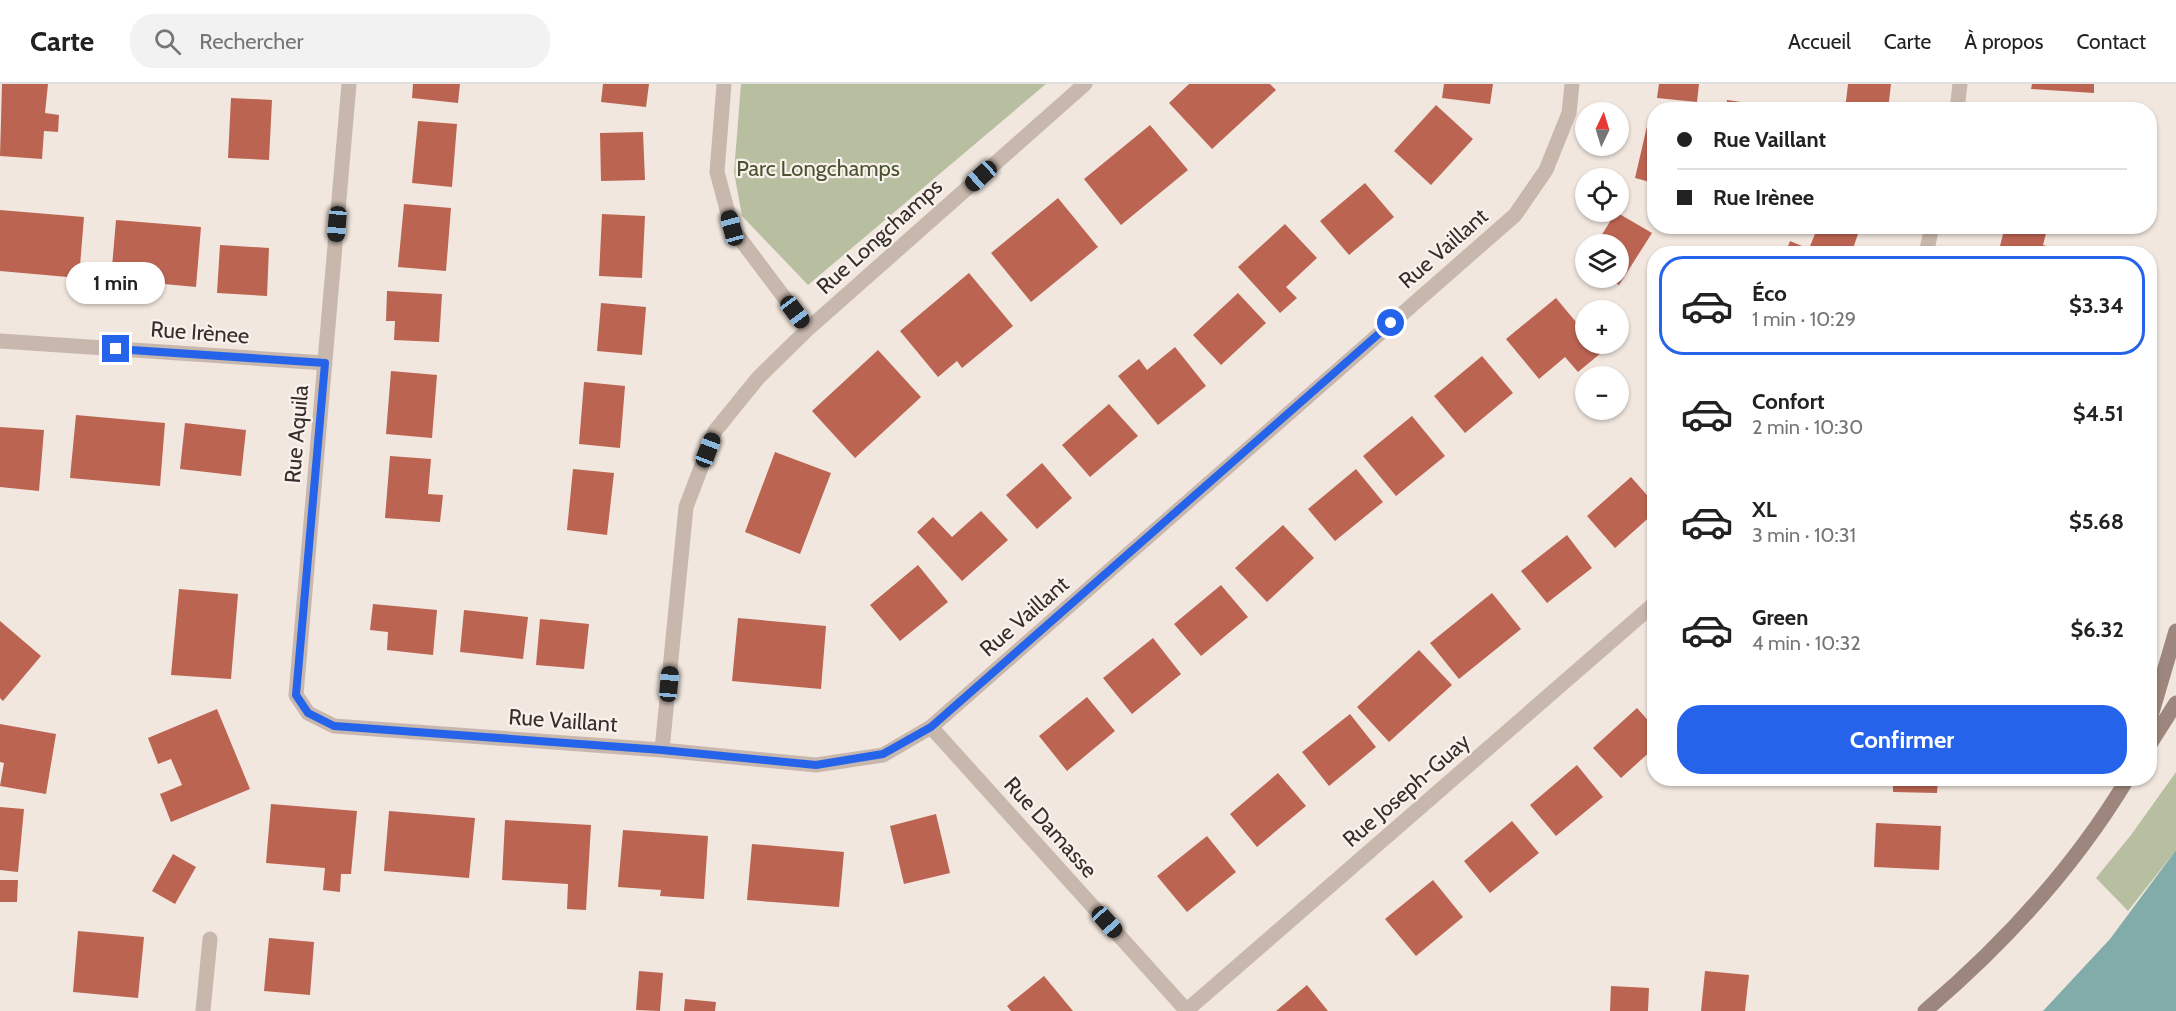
<!DOCTYPE html>
<html lang="fr">
<head>
<meta charset="utf-8">
<style>
  body { margin:0; font-family:Cabin,sans-serif; background:#f2f2f2; color:#222; height:100vh; display:flex; flex-direction:column; font-size:22px; white-space:nowrap }
  * { box-sizing:border-box; margin:0 }
  p { font-size:20px; color:#767676 }
  .icon { flex:none; width:33px; height:33px; fill:none; stroke:currentColor; stroke-width:2; stroke-linecap:round; stroke-linejoin:round }
  .map { position:relative; flex:1; overflow:hidden }
  .sheet { position:absolute; left:1647px; top:162px; width:510px; height:540px; display:flex; flex-direction:column; background:#fff; border-radius:24px; box-shadow:0 2px 4px #0004 }
  .sheet>* { flex:none }
  .top-card { position:absolute; left:1647px; top:18px; width:510px; height:132px; border-radius:24px; box-shadow:0 2px 4px #0004; display:grid; align-content:center; height:132px; padding:0 30px; background:#fff }
  .needle { width:39px; rotate:4deg }
  .controls { position:absolute; left:1575px; top:18px; display:grid; gap:12px }
  .controls a { display:grid; place-items:center; width:54px; height:54px; border-radius:50%; background:#fff; box-shadow:0 2px 4px #0004; font-size:30px }
  .end { position:absolute; width:27px; height:27px; margin:-14px; border:8px solid #2563eb; background:#fff; box-shadow:0 0 0 3px #fff }
  .from { border-radius:50% }
  .bubble { position:absolute; height:42px; border-radius:21px; background:#fff; box-shadow:0 2px 4px #0004; font-size:20px; font-weight:800; line-height:42px; text-align:center }
  .car { position:absolute; width:18px; height:36px; margin:-18px -9px; border-radius:8px; box-shadow:0 0 4px 2px #0007; background:linear-gradient(#222 24%,#8ab4d8 0 40%,#222 0 76%,#8ab4d8 0 86%,#222 0) }
  .top-card b { display:flex; align-items:center; gap:21px; height:57px; font-size:22px }
  .top-card b+b { border-top:2px solid #e0e0e0 }
  .top-card i { width:15px; height:15px; background:#222 }
  ul { padding:10px 0 0; list-style:none }
  li { display:flex; align-items:center; gap:18px; height:99px; margin:0 12px 9px; padding:0 18px; border:3px solid transparent; border-radius:24px }
  li div { flex:1 }
  li b { display:block; font-size:22px }
  li em { font-style:normal; font-weight:800 }
  li.active { border-color:#2563eb }
  li>.icon { width:54px; height:54px; stroke-width:1.5 }
  .action { display:flex; gap:12px; margin-top:auto; padding:12px 30px }
  .action a { flex:1; height:69px; border-radius:24px; background:#2563eb; color:#fff; font-size:24px; font-weight:800; line-height:69px; text-align:center }
  header { display:flex; align-items:center; gap:36px; box-sizing:border-box; height:84px; padding:0 30px; background:#fff; border-bottom:2px solid #e0e0e0 }
  header strong { font-size:28px }
  nav { display:flex; gap:33px; margin-inline-start:auto; font-size:21px }
  .search { width:420px; height:54px; background:#f2f2f2; display:flex; align-items:center; gap:15px; box-sizing:border-box; padding:0 21px; border-radius:24px; color:#767676; font-size:22px }
  .map>svg:first-child { display:block }
  .green { fill:#b7bfa0 }
  .water { fill:#81acaa }
  .building { fill:#bc6452 }
  .lines { fill:none; stroke-linecap:round; stroke-linejoin:round }
  .street { stroke:#c8b7ac; stroke-width:15 }
  .secondary { stroke:#9c867d; stroke-width:15 }
  .route { stroke:#2563eb; stroke-width:8 }
  .labels { text-anchor:middle; stroke-width:4.5; stroke-linejoin:round; paint-order:stroke }
  .park-label { font-size:22px; fill:#495330; stroke:#f9f2ec }
  .street-label { font-size:22px; fill:#372d2a; stroke:#f9f2ec }
</style>
</head>
<body>
<header>
<strong>Carte</strong>
<div class="search"><svg class="icon" aria-label="search" viewBox="0 0 24 24"><circle cx="10" cy="10" r="6"/><path d="M15 15l6 6"/></svg>Rechercher</div>
<nav><a>Accueil</a><a>Carte</a><a>À propos</a><a>Contact</a></nav>
</header>
<div class="map">
<svg width="2176" height="927" viewBox="0 0 2176 927">
  <rect width="100%" height="100%" fill="#f1e7df"/>
  <path class="green" d="M741,0H1046L808,201L742,132L734,88Z
    M2176,688V766L2128,827L2096,794L2131,751Z"/>
  <path class="water" d="M2176,766V927H2043L2110,855Z"/>
  <path class="building" d="M2,0H48L45,29L59,31L58,48L44,47L42,75L0,72Z
    M413,0H460L458,19L412,14Z
    M603,0H649L646,23L601,18Z
    M1189,0H1270L1276,6L1212,65L1169,19Z
    M1444,0H1493L1490,20L1442,14Z
    M1659,0H1699L1697,18L1657,14Z
    M1848,0H1891L1888,26H1845Z
    M2032,0H2094V9L2031,5Z
    M231,14L272,16L269,76L228,74Z
    M1727,16L1762,21L1761,26H1726Z
    M1436,21L1473,55L1431,101L1394,67Z
    M418,37L457,40L452,103L412,99Z
    M1648,38L1654,39V99L1635,94Z
    M1150,41L1188,86L1121,141L1084,95Z
    M643,48L645,96L601,97L600,49Z
    M1365,99L1394,133L1349,171L1320,137Z
    M1058,114L1098,163L1031,218L991,169Z
    M404,120L451,124L446,187L398,183Z
    M0,126L84,133L79,194L0,187Z
    M1616,128L1652,149L1619,201L1606,194H1618V160H1596Z
    M602,130L645,132L642,194L599,192Z
    M116,136L201,143L196,203L111,195Z
    M1285,140L1317,174L1286,203L1297,214L1280,229L1238,183Z
    M1818,142H1837L1858,150L1851,170H1785L1790,157L1809,165Z
    M2005,142H2048L2043,161L2062,166L2061,170H1998Z
    M220,161L269,164L267,212L217,209Z
    M969,189L1013,242L962,284L957,277L938,293L900,247Z
    M387,207L442,210L439,258L394,256L395,237H386Z
    M1238,209L1266,239L1221,281L1193,251Z
    M1556,214L1586,250V260H1594L1601,269L1578,288L1565,273L1539,295L1506,255Z
    M601,219L646,223L642,271L597,267Z
    M1175,263L1206,302L1158,341L1118,292L1139,275L1147,286Z
    M878,266L921,313L855,374L812,327Z
    M1482,272L1513,309L1465,349L1434,312Z
    M391,287L437,291L432,354L386,350Z
    M584,298L625,302L620,364L579,360Z
    M1109,320L1138,352L1090,393L1062,361Z
    M76,331L165,339L160,402L70,394Z
    M1412,332L1445,372L1396,412L1363,372Z
    M185,339L246,346L241,392L180,385Z
    M0,343L44,346L39,407L0,403Z
    M775,368L831,389L800,470L745,448Z
    M390,372L431,375L428,410L443,411L440,438L385,434Z
    M1042,379L1072,414L1037,445L1006,411Z
    M573,385L614,389L607,451L567,446Z
    M1356,385L1383,418L1335,457L1308,425Z
    M1631,393L1654,419V429L1615,464L1587,432Z
    M981,427L1008,456L962,497L917,448L933,433L952,453Z
    M1283,441L1314,474L1267,518L1235,484Z
    M1567,451L1592,484L1547,519L1521,487Z
    M918,481L948,518L900,557L870,521Z
    M1221,501L1248,533L1201,572L1174,540Z
    M179,505L238,510L231,595L171,591Z
    M1492,509L1521,545L1459,595L1430,559Z
    M373,520L437,526L433,571L387,566L388,548L370,546Z
    M464,526L528,533L523,575L460,568Z
    M738,534L826,542L821,605L732,597Z
    M540,535L589,540L584,585L536,581Z
    M0,537L41,572L3,617L0,614Z
    M1153,554L1181,590L1132,630L1103,594Z
    M1419,566L1452,601L1389,658L1357,623Z
    M1087,613L1115,647L1067,687L1039,652Z
    M1637,624L1654,643V664L1621,694L1593,664Z
    M217,625L250,705L171,738L160,710L182,701L171,675L158,680L148,654Z
    M1350,630L1376,663L1329,702L1302,668Z
    M0,640L56,650L46,710L0,702L4,679L0,678Z
    M1577,681L1603,713L1556,752L1530,721Z
    M1278,689L1306,722L1257,763L1230,730Z
    M1893,694H1938L1937,709L1893,708Z
    M271,720L357,727L351,790H341L340,808L323,806L325,784L266,779Z
    M0,723L24,725L18,788L0,786Z
    M389,727L475,734L469,794L384,787Z
    M936,730L950,789L904,800L890,742Z
    M505,736L591,741L586,826L567,825L568,800L502,796Z
    M1512,737L1539,769L1490,809L1464,777Z
    M1876,739L1941,742L1939,786L1874,783Z
    M623,746L708,752L704,815L660,812L661,806L618,803Z
    M1207,752L1236,788L1187,828L1157,792Z
    M752,760L844,768L839,823L747,816Z
    M173,770L196,783L175,820L152,807Z
    M0,796H18L17,818H0Z
    M1433,796L1463,833L1416,872L1385,835Z
    M78,847L144,853L138,914L73,908Z
    M269,854L314,858L310,911L264,907Z
    M639,887L663,889L660,927L636,926Z
    M1705,887L1749,891L1745,927H1701Z
    M1044,892L1073,927H1011L1007,922Z
    M1307,901L1328,927H1276Z
    M1611,902L1649,904L1648,927H1610Z
    M685,915L716,918L715,927H684Z"/>
  <g class="lines">
    <path class="street" d="M349,0L296,611L308,629L334,642L662,666L816,681L883,671L931,643L1515,131L1546,86L1569,29L1572,0
      M724,0L717,88L732,144L808,245
      M1957,26L1960,0
      M1926,170L1932,142
      M0,257L325,279
      M931,643L1187,927
      M662,666L686,423L715,347L758,294L808,245L1085,0
      M203,927L210,855
      M1186,927L1654,520"/>
    <path class="secondary" d="M2150,635L2176,547
      M2150,660L2176,619
      M1925,927C2004,860 2074,784 2128,694"/>
  </g>
  <g class="lines">
    <path class="route" d="M116,265L325,279L296,611L308,629L334,642L662,666L816,681L883,670L931,643L1391,239"/>
  </g>
  <g class="labels">
    <g class="park-label">
      <text x="818" y="92">Parc Longchamps</text>
    </g>
    <g class="street-label">
      <text transform="translate(879 152) rotate(-42)" y="8">Rue Longchamps</text>
      <text transform="translate(1443 164) rotate(-41)" y="8">Rue Vaillant</text>
      <text transform="translate(200 248) rotate(4)" y="8">Rue Irènee</text>
      <text transform="translate(296 350) rotate(-85)" y="8">Rue Aquila</text>
      <text transform="translate(1024 532) rotate(-41)" y="8">Rue Vaillant</text>
      <text transform="translate(563 636) rotate(4)" y="8">Rue Vaillant</text>
      <text transform="translate(1406 706) rotate(-41)" y="8">Rue Joseph-Guay</text>
      <text transform="translate(1051 743) rotate(48)" y="8">Rue Damasse</text>
    </g>
  </g>
</svg>
<div class="controls">
<a><svg class="needle" viewBox="-14 -14 28 28"><path d="M0-13l5 13h-10z" fill="#e53935"/><path d="M0 13l5-13h-10z" fill="#767676"/></svg></a>
<a><svg class="icon" aria-label="locate" viewBox="0 0 24 24"><circle cx="12" cy="12" r="6"/><path d="M12 2v4M12 18v4M2 12h4M18 12h4"/></svg></a>
<a><svg class="icon" aria-label="layers" viewBox="0 0 24 24"><path d="M12 4l9 5-9 5-9-5zM3 14l9 5 9-5"/></svg></a>
<a>+</a>
<a>−</a>
</div>
<i class="end from" style="left:1391px;top:239px"></i>
<i class="end" style="left:116px;top:265px"></i>
<div class="bubble" style="left:66px;top:178px;width:99px">1 min</div>
<i class="car" style="left:981px;top:92px;rotate:228deg"></i>
<i class="car" style="left:337px;top:140px;rotate:185deg"></i>
<i class="car" style="left:732px;top:144px;rotate:345deg"></i>
<i class="car" style="left:795px;top:228px;rotate:143deg"></i>
<i class="car" style="left:708px;top:366px;rotate:21deg"></i>
<i class="car" style="left:669px;top:600px;rotate:5deg"></i>
<i class="car" style="left:1107px;top:838px;rotate:138deg"></i>
<div class="top-card">
<b><i class="from"></i>Rue Vaillant</b>
<b><i></i>Rue Irènee</b>
</div>
<section class="sheet">
<ul>
<li class="active"><svg class="icon" aria-label="car" viewBox="0 0 24 24"><path d="M5 17H2v-5l4-1 3-4h7l3 4 3 1v5h-3M9 17h6M6 11h13"/><circle cx="7" cy="17" r="2"/><circle cx="17" cy="17" r="2"/></svg><div><b>Éco</b><p>1 min · 10:29</p></div><em>$3.34</em></li>
<li><svg class="icon" aria-label="car" viewBox="0 0 24 24"><path d="M5 17H2v-5l4-1 3-4h7l3 4 3 1v5h-3M9 17h6M6 11h13"/><circle cx="7" cy="17" r="2"/><circle cx="17" cy="17" r="2"/></svg><div><b>Confort</b><p>2 min · 10:30</p></div><em>$4.51</em></li>
<li><svg class="icon" aria-label="car" viewBox="0 0 24 24"><path d="M5 17H2v-5l4-1 3-4h7l3 4 3 1v5h-3M9 17h6M6 11h13"/><circle cx="7" cy="17" r="2"/><circle cx="17" cy="17" r="2"/></svg><div><b>XL</b><p>3 min · 10:31</p></div><em>$5.68</em></li>
<li><svg class="icon" aria-label="car" viewBox="0 0 24 24"><path d="M5 17H2v-5l4-1 3-4h7l3 4 3 1v5h-3M9 17h6M6 11h13"/><circle cx="7" cy="17" r="2"/><circle cx="17" cy="17" r="2"/></svg><div><b>Green</b><p>4 min · 10:32</p></div><em>$6.32</em></li>
</ul>
<div class="action"><a>Confirmer</a></div>
</section>
</div>
</body>
</html>
